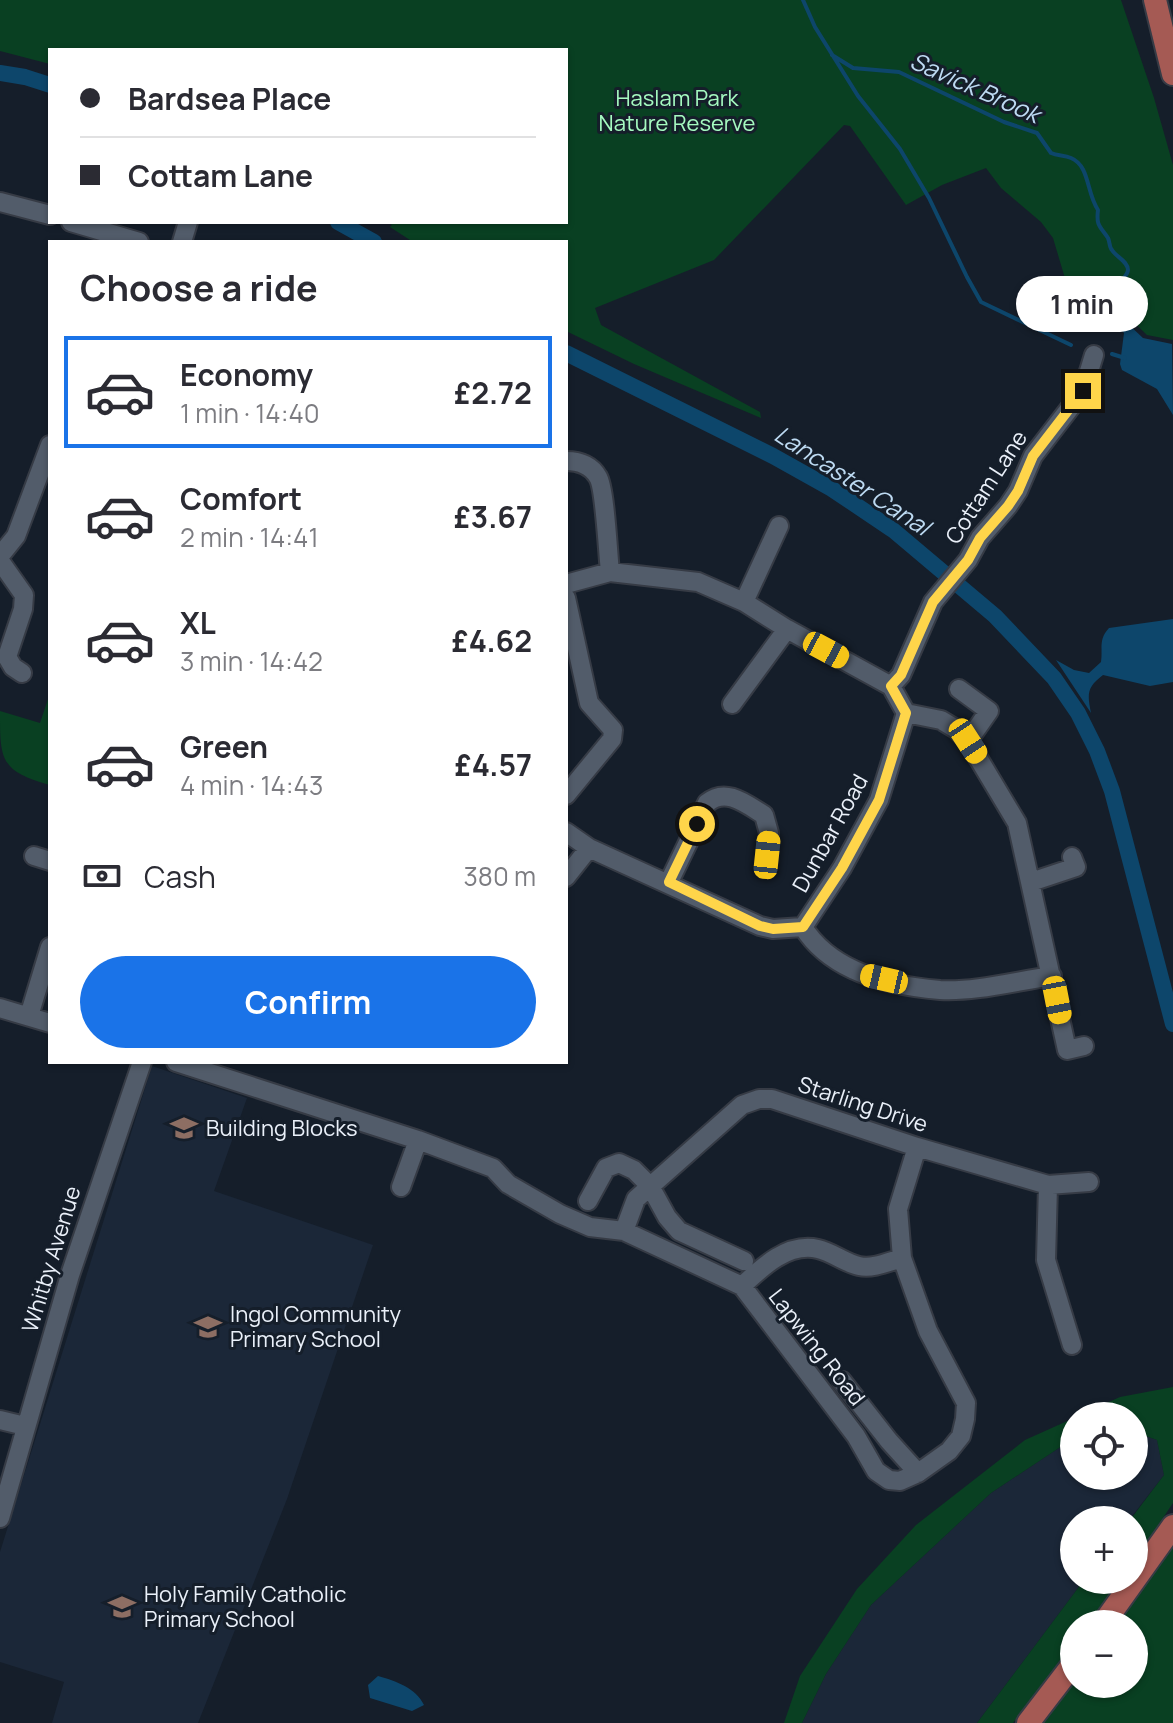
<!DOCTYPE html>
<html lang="en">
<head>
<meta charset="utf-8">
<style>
  body { margin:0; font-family:Manrope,sans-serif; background:#f2f2f3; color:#2b2b33; height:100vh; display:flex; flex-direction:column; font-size:30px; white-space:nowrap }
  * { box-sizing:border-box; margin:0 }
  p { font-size:26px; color:#7c7c81 }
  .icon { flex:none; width:44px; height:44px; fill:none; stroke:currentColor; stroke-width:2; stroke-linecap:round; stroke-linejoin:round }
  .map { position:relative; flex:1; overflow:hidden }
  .sheet { position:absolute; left:48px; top:240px; width:520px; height:824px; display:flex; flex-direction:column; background:#fff; border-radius:0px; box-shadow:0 2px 6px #0004 }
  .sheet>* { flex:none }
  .top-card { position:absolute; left:48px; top:48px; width:520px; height:176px; border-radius:0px; box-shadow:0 2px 6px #0004; display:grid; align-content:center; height:176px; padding:0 32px; background:#fff }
  .fabs { position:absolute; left:1060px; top:1402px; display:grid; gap:16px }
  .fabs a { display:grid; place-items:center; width:88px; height:88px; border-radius:50%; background:#fff; box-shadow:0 2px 6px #0004; font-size:40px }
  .end { position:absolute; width:36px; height:36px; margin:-18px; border:10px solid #ffd54a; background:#111; box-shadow:0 0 0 4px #111 }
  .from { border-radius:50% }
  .bubble { position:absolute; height:56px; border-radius:28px; background:#fff; box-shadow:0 2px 6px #0004; font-size:26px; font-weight:700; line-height:56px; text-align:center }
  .car { position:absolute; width:24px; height:48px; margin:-24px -12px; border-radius:10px; box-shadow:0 0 6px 2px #0007; background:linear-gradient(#f5c518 24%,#345 0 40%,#f5c518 0 76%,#345 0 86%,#f5c518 0) }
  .top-card b { display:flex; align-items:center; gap:28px; height:76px; font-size:30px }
  .top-card b+b { border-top:2px solid #e1e1e2 }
  .top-card i { width:20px; height:20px; background:#2b2b33 }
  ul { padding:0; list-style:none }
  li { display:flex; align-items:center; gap:24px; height:112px; margin:0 16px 12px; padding:0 16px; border:4px solid transparent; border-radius:0px }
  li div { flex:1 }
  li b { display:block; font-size:30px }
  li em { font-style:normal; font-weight:700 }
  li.on { border-color:#1a73e8 }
  li>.icon { width:72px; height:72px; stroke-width:1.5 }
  h2 { padding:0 32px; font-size:36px; line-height:96px }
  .pay { display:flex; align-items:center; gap:20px; height:88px; padding:0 32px; font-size:30px }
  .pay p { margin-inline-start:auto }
  .action { display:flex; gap:16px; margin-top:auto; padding:16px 32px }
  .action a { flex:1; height:92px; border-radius:48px; background:#1a73e8; color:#fff; font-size:32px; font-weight:700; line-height:92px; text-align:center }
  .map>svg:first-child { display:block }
  .built { fill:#1b2738 }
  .green { fill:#094022 }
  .water { fill:#0d466b }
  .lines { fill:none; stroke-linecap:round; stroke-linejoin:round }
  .stream { stroke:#0d466b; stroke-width:4 }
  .canal { stroke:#0d466b; stroke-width:16 }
  .minor-casing { stroke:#363b45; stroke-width:22 }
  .major-casing { stroke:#363b45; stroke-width:26 }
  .minor { stroke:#525c6a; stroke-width:18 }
  .major { stroke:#a55a54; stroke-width:22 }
  .route { stroke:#ffd54a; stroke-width:10 }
  .labels { text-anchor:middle; stroke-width:6; stroke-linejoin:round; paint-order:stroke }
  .park-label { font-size:22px; fill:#a5fac0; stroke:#151e2a }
  .street-label { font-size:22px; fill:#eaf0f9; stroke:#151e2a }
  .poi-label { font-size:22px; fill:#eaf0f9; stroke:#151e2a; text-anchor:start }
  .water-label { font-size:24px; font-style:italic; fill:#bddaf2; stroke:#151e2a }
</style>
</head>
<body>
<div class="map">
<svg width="1173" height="1723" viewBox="0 0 1173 1723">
  <rect width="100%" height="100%" fill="#151e2a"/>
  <path class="built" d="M152,1066L247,1098L214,1191L373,1245L287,1499L198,1723H52L64,1682L0,1662V1552Z
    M1134,1432L1157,1440L1164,1475L1129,1520H1074V1580H1084L977,1723H802L826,1674L871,1605L991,1493L1074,1438V1476H1134Z"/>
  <path class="green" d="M0,0H1121L1154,98L1173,165V340L1147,335L1121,310L1115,307L1070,295L1053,238L1041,222L1001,188L986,168L942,185L906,205L850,126L844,125L714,260L595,308L601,325L760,412L761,418L634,364L566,331V242H413L390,227L392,225L387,222H566V50H50V64L0,51Z
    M49,696H50V785C0,771 0,760 0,711L40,723Z
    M1173,1387V1503L1134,1561V1520H1130L1164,1475L1157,1440L1134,1432V1416H1078L1120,1397Z
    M1074,1418V1438L991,1493L871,1605L826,1674L802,1723H784L800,1676L857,1589L916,1525L1025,1440Z
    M1173,1542V1723H1039L1074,1678V1684H1134V1624H1114Z
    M1084,1580H1120L1087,1624H1074V1642L1013,1723H977Z"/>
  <path class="water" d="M1112,309L1143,338L1172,344L1173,415L1157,389L1122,370L1120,364L1124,333L1113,320L1109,311Z
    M1173,619V682L1150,686L1103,675C1087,687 1087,694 1091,713L1056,660L1074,670L1089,673L1101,662C1103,648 1098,640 1109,628Z
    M378,1676C396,1681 416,1688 424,1705L412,1711L370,1698L368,1685Z"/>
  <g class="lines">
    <path class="stream" d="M803,0L815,27L858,96L900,149L929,198L967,277L981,302L1071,345
      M832,55L853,68L899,72L1004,122L1037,133L1051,153C1058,156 1064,155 1071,158C1090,166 1086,192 1098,210C1096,226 1100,226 1108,238C1110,242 1109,247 1112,250C1116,257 1128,261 1128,270C1127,279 1112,288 1105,293V301L1115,314
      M1112,354L1125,358"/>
    <path class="canal" d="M0,73L25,77L50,85
      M338,222L374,242
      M566,353L773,456L832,489L893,530L995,616L1054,678L1078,713L1097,751L1112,791L1173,1024"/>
    <g class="minor-casing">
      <path id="minor" d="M0,202L50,215
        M71,222L139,242
        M182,242L188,222
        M566,461C579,461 591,465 598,477C605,488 608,555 610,572
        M0,556L16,536L50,445
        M0,561L24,595L23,609L7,657L13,667L22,673
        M566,584L610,572L698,582L744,602L787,629L891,686L906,713
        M566,598L589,703L613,730L612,739L566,795
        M744,602L779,526
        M891,686L901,675L933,602L968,560L980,538L1008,506L1018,491L1033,456L1083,391L1094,355
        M959,689L989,711L968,741
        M732,704L787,629
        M906,713L941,720L956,729L968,741L1017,823L1067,1050L1084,1046
        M566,832L589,848L760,926L773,929L803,927
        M34,856L50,861
        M566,877L589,848
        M669,882L707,803C726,787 746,804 764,815L769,833L767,855
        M1031,882L1076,867L1072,857
        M803,927C831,972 891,986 940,990C976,992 1016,981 1052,976
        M803,927L842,868L879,800L906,713
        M0,1008L50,1023
        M29,1016L50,947
        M176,1062L418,1140L493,1168L508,1184L560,1214L590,1227L624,1231L742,1286L856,1436L876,1471L889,1480L900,1481L918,1473L949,1451L961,1436L965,1419L966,1403L928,1331L902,1258L898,1209L917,1147
        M1048,1185L1046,1260L1072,1345
        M401,1187L418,1140
        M588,1201L606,1168L619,1163L634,1170L650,1186L667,1217L679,1231L744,1261
        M624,1231L636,1199L742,1105L759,1099H772L917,1147L1048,1185L1089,1182
        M742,1286C762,1267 788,1242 818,1249C832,1252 845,1263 859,1266C873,1269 888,1262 902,1258
        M842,1381L889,1441L918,1473
        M0,1420L25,1426
        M0,1518L70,1275L142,1062"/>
    </g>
    <g class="major-casing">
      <path id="major" d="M1155,0L1173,74
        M1103,1624L1173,1526
        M1028,1723L1074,1663"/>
    </g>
    <use href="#minor" class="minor"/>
    <use href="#major" class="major"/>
  </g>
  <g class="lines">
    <path class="route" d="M697,824L669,882L760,926L773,929L803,927L842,868L879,800L906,713L891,686L901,675L933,602L968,560L980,538L1008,506L1018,491L1033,456L1083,391"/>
  </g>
  <defs>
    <g id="school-bare" transform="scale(2.16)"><path d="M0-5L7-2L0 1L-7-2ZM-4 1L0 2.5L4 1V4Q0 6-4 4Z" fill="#8d6e63" stroke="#151e2a" stroke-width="2.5" paint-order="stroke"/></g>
  </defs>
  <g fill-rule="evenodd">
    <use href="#school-bare" x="184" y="1128"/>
    <use href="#school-bare" x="208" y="1327"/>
    <use href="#school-bare" x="122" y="1607"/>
  </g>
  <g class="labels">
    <g class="park-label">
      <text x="677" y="106">Haslam Park<tspan x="677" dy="25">Nature Reserve</tspan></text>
    </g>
    <g class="street-label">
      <text transform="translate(986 487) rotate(-57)" y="8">Cottam Lane</text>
      <text transform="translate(830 833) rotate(-61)" y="8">Dunbar Road</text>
      <text transform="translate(863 1104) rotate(18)" y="8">Starling Drive</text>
      <text transform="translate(51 1259) rotate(-73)" y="8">Whitby Avenue</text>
      <text transform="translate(817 1347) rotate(52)" y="8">Lapwing Road</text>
    </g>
    <g class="poi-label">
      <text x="206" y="1136">Building Blocks</text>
      <text x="230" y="1322">Ingol Community<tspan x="230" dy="25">Primary School</tspan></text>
      <text x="144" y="1602">Holy Family Catholic<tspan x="144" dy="25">Primary School</tspan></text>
    </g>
    <g class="water-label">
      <text transform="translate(975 88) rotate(24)" y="8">Savick Brook</text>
      <text transform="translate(852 481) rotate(33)" y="8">Lancaster Canal</text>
    </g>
  </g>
</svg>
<div class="fabs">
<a><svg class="icon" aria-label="locate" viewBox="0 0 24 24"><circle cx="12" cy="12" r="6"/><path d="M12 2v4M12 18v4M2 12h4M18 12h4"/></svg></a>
<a>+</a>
<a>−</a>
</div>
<i class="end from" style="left:697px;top:824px"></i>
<i class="end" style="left:1083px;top:391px"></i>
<div class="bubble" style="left:1016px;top:276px;width:132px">1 min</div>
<i class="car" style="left:826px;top:650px;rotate:118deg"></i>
<i class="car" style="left:968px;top:741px;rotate:147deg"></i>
<i class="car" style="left:767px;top:855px;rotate:6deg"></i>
<i class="car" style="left:884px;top:979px;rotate:283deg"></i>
<i class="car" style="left:1057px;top:1000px;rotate:169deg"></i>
<div class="top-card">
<b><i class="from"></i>Bardsea Place</b>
<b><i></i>Cottam Lane</b>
</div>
<section class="sheet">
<h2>Choose a ride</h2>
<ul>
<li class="on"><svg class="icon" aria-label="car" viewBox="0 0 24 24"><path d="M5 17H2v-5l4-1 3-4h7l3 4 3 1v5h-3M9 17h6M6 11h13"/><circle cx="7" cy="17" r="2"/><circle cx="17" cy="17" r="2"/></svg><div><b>Economy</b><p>1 min · 14:40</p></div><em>£2.72</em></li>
<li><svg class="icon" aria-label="car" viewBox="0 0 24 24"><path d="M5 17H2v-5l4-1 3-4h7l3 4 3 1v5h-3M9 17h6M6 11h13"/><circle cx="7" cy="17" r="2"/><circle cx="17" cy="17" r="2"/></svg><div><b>Comfort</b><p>2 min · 14:41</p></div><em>£3.67</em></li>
<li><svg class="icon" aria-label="car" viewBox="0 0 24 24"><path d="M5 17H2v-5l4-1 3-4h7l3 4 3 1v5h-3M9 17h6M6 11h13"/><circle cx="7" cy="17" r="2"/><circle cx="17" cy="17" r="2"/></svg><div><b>XL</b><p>3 min · 14:42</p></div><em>£4.62</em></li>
<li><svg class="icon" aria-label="car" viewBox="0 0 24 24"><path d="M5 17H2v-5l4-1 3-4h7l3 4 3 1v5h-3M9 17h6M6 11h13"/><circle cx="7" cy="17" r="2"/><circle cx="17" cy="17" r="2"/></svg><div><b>Green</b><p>4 min · 14:43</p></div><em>£4.57</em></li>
</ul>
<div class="pay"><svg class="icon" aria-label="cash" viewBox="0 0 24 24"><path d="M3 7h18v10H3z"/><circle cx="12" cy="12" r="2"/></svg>Cash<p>380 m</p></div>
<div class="action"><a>Confirm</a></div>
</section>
</div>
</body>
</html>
